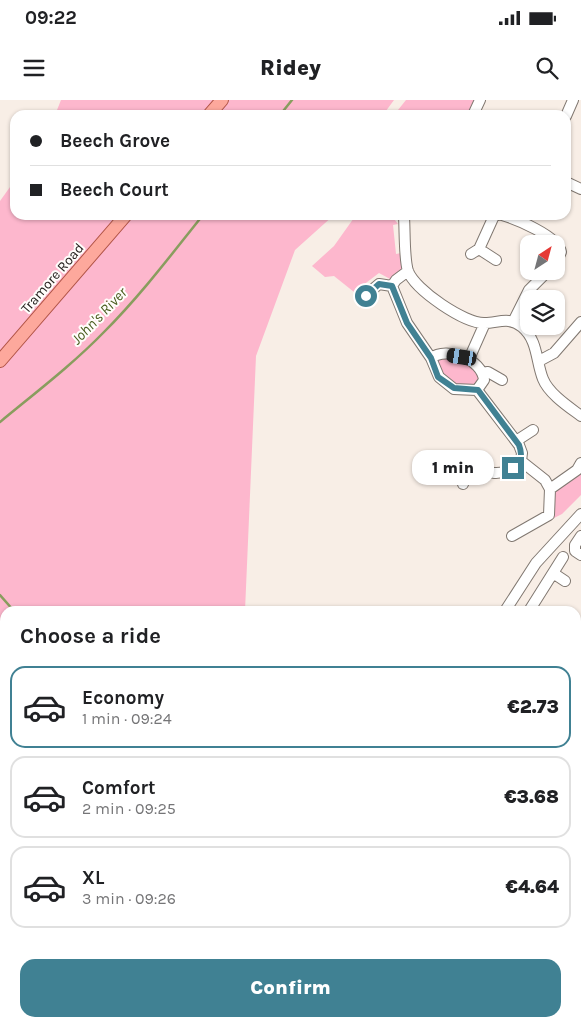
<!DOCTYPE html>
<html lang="en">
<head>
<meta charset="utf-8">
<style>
  body { margin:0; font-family:Karla,sans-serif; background:#f6f6f6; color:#202124; height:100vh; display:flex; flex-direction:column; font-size:19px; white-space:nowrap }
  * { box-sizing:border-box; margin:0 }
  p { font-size:16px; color:#757577 }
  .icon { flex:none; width:28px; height:28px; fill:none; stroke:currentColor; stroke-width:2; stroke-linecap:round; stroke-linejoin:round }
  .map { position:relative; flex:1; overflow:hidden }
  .sheet { position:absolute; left:0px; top:506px; width:581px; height:421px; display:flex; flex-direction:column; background:#fff; border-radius:15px 15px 0 0; box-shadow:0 1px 4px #0004 }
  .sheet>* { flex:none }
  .top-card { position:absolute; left:10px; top:10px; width:561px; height:110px; border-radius:15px; box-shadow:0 1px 4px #0004; display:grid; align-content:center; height:110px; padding:0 20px; background:#fff }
  .needle { width:32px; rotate:36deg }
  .buttons { position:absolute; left:520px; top:135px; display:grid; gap:10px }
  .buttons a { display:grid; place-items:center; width:45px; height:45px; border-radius:10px; background:#fff; box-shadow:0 1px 4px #0004; font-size:25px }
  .end { position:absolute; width:22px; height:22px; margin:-11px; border:6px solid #408193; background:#fff; box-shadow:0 0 0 2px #fff }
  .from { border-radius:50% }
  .bubble { position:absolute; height:35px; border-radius:15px; background:#fff; box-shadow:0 1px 4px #0004; font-size:16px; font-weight:800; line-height:35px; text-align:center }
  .car { position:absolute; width:15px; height:30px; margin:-15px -8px; border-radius:6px; box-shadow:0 0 4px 1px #0007; background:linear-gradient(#222 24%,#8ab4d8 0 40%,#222 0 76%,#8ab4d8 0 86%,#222 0) }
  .top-card b { display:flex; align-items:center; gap:18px; height:48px; font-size:19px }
  .top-card b+b { border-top:1px solid #e0e0e0 }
  .top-card i { width:12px; height:12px; background:#202124 }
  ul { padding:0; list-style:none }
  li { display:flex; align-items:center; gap:15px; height:82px; margin:0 10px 8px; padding:0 10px; border:2px solid #e0e0e0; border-radius:15px }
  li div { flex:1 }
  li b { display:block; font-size:19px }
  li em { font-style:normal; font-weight:800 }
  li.on { border-color:#408193 }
  li>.icon { width:45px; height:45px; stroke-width:1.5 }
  h2 { padding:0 20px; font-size:22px; line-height:60px }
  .cta { display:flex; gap:10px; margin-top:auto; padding:10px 20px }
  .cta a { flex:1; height:58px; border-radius:15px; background:#408193; color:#fff; font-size:20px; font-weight:800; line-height:58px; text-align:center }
  .status { display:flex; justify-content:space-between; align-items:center; height:35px; padding:0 25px; background:#fff; direction:ltr }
  .status svg { height:14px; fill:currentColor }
  header { display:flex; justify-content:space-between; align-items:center; height:65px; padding:0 20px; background:#fff; font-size:22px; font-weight:800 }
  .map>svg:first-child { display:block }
  .green { fill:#fdb7cd }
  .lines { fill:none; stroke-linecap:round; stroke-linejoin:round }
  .stream { stroke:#899d5e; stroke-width:2.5 }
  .minor-casing { stroke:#817871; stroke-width:12 }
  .major-casing { stroke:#b15446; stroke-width:14 }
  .minor { stroke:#fff; stroke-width:10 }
  .major { stroke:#fda89c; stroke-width:12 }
  .route { stroke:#408193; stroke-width:6 }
  .labels { text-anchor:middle; stroke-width:4; stroke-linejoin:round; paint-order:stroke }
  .street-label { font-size:14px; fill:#282421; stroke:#fffdfb }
  .water-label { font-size:15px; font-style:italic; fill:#495c1e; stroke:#fffdfb }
</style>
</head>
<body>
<div class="status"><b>09:22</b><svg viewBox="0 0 49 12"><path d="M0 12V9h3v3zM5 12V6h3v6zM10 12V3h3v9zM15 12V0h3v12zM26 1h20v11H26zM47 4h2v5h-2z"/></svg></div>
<header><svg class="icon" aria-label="menu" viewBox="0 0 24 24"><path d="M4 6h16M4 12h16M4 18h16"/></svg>Ridey<svg class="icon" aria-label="search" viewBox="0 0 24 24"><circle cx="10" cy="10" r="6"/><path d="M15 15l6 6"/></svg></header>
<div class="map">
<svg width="581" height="927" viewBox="0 0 581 927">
  <rect width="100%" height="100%" fill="#f8eee6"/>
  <path class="green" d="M61,0H394L383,15H55Z
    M406,0H475L468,15H394Z
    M15,80V115H334L295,150L256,256L245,511H5V826L0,819V101Z
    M356,115H391L398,124L393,125L396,154L401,153L404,167L390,179L379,173L354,192L334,176L325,177L312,166L334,146Z
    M440,257L462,260L476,267L479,280L474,287C450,284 445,283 437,260Z
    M581,372V395L562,414L552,419C551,387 556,390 581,372Z
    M581,695V733L576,730V702Z
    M576,751L581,755V887L577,888Z"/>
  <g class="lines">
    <path class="stream" d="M280,15L292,0
      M0,322C35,293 72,265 104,232C140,196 171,155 203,115
      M0,495L14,511
      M205,927L206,922"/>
    <g class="minor-casing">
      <path id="minor" d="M473,15L480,0
        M566,16L573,0
        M566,82L581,89
        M502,115C516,119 558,136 561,152L556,163
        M404,117C405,131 404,159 408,171C415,190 465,224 485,223C498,223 509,216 522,227C538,240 536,262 543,279C549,294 569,307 581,316
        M479,149L496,160
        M471,154L479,149L494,116L498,115
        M408,171L396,180L392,186L407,223L431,258L439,277L454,289L477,290
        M363,202L366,195L379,184L392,186
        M513,222L529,190L548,171
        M431,258C447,246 482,259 484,280L477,290
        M469,259L485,223
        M539,261L554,253L581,222
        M483,273L488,272L502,280
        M516,341L533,330
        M455,358C481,369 498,384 521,361L522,353L519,345L477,290
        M463,384L471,365
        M550,389L577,370L581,363
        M512,436L549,415L550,389L545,380L521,361
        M581,436L575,445V451L581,455
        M553,473L565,481
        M505,511L536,463L581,414
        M529,511L563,457
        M576,590L581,583
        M576,633L581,625
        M114,927L118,922"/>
    </g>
    <g class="major-casing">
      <path id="major" d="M209,15L222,0
        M0,261L126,115"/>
    </g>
    <use href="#minor" class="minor"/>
    <use href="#major" class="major"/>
  </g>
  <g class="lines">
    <path class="route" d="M366,196L379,184L392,186L407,223L431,258L438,277L454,288L478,290L519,345C523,356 521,360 513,368"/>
  </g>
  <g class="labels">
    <g class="street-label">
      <text transform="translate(52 178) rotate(-49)" y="5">Tramore Road</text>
    </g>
    <g class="water-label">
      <text transform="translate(99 216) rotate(-46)" y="5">John's River</text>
    </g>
  </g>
</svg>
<div class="buttons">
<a><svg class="needle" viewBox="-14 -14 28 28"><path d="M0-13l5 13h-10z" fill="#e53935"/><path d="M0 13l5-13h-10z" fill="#757577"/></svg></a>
<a><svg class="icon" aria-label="layers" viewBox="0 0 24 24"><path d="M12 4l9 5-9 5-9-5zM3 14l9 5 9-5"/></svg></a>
</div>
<i class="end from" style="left:366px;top:196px"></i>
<i class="end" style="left:513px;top:368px"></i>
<div class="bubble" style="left:412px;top:350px;width:82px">1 min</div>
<i class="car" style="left:462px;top:257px;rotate:279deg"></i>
<div class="top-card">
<b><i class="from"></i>Beech Grove</b>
<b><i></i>Beech Court</b>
</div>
<section class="sheet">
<h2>Choose a ride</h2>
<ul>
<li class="on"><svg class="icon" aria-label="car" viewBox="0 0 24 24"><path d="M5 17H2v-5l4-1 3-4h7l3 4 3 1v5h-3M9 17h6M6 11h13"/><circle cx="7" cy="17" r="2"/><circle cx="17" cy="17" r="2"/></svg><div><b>Economy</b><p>1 min · 09:24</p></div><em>€2.73</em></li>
<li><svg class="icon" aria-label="car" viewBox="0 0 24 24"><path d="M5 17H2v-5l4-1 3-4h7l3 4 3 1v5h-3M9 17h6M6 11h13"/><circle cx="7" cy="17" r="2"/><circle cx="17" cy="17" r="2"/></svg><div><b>Comfort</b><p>2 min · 09:25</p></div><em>€3.68</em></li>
<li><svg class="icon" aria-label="car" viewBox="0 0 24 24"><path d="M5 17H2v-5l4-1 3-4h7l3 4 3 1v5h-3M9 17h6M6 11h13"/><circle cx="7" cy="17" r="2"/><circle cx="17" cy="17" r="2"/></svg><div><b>XL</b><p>3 min · 09:26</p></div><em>€4.64</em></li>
</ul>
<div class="cta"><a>Confirm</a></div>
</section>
</div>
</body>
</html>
